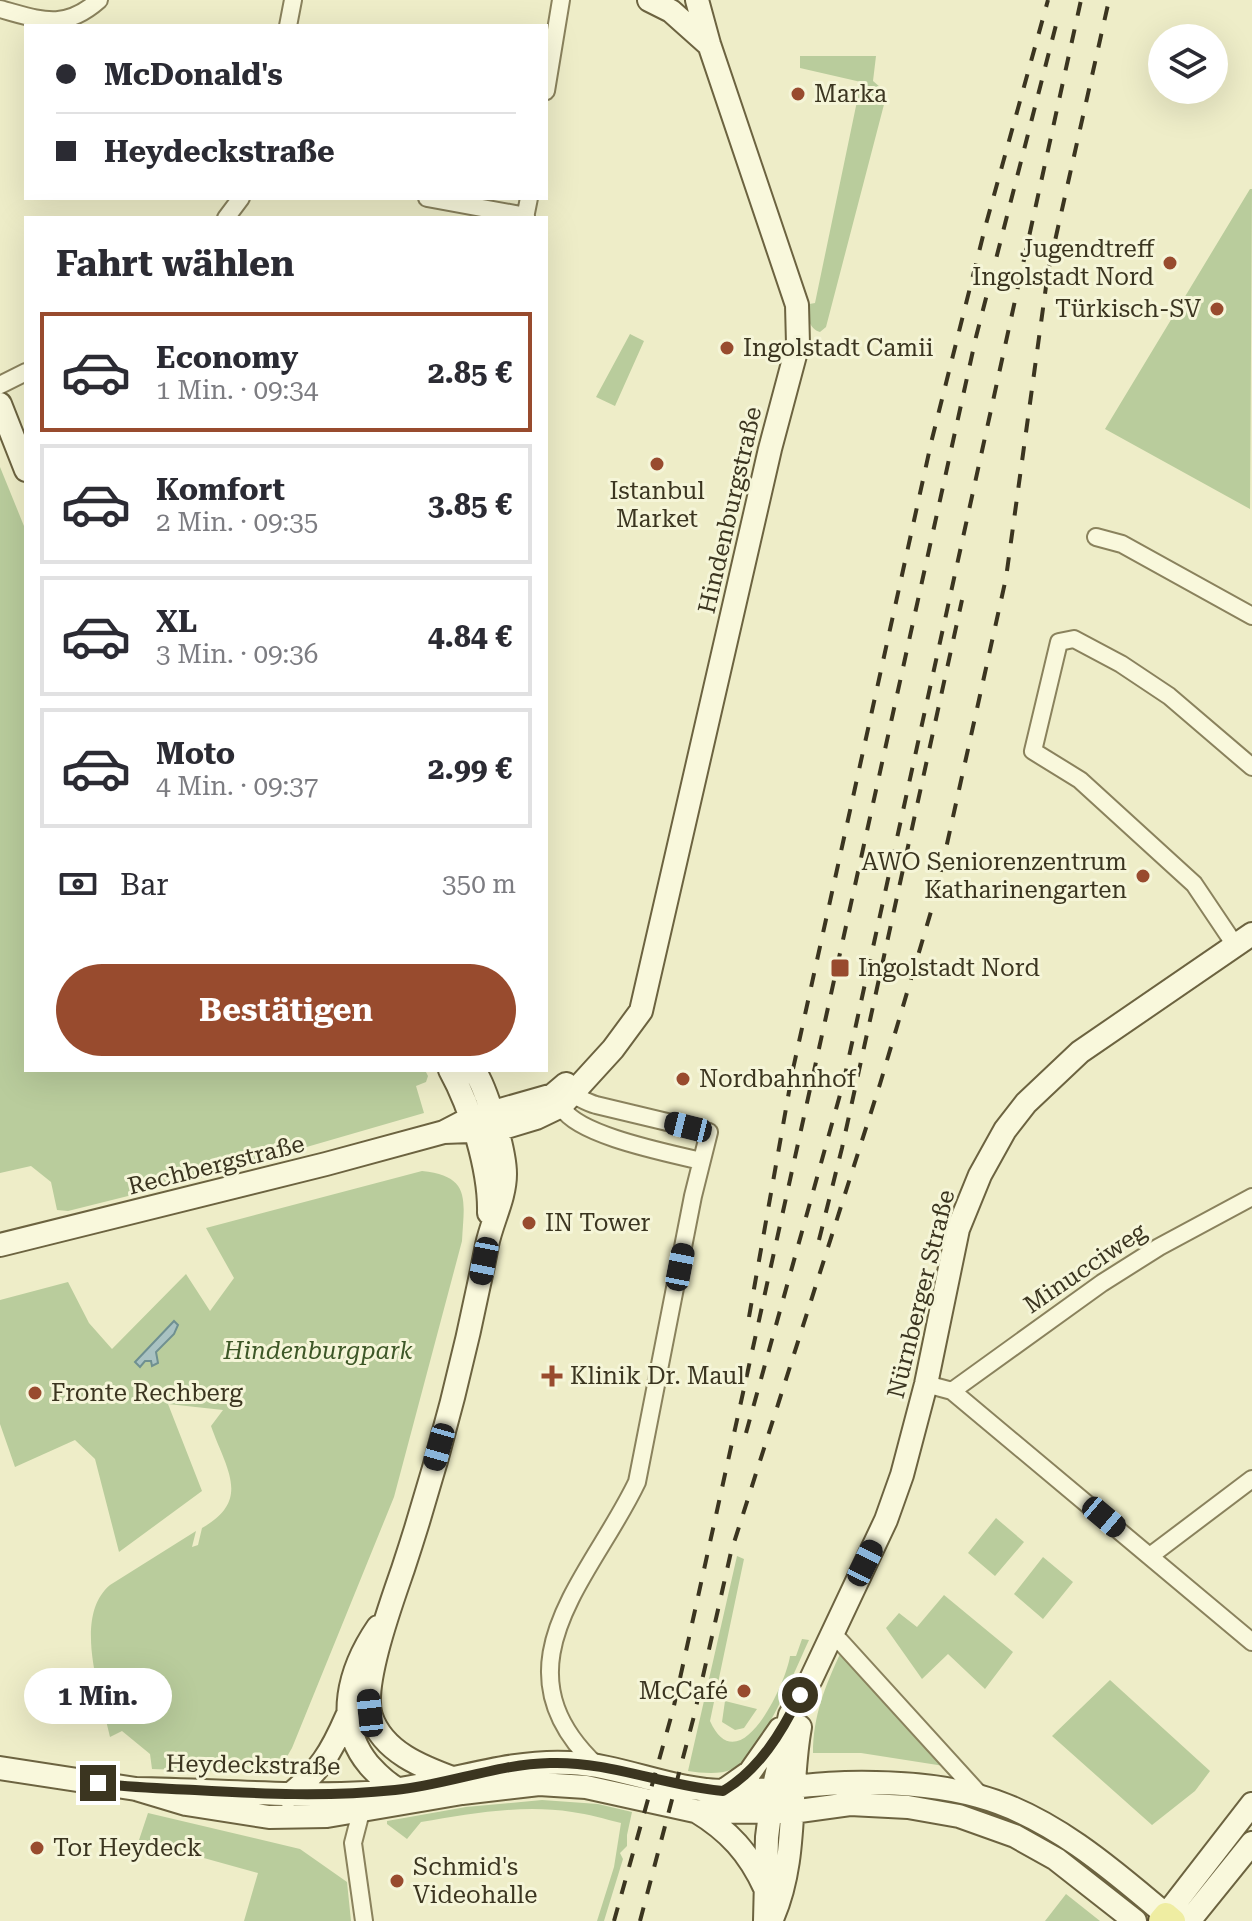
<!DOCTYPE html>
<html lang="de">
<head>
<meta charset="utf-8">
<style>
  body { margin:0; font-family:"Roboto Serif",serif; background:#f7f7f7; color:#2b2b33; height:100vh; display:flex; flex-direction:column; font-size:30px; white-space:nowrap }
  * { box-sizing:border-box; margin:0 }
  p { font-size:26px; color:#7c7c81 }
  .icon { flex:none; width:44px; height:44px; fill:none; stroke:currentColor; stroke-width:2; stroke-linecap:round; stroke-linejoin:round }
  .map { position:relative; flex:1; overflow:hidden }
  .side { position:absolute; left:24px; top:216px; width:524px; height:856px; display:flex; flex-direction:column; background:#fff; border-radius:0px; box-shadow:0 8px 32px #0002 }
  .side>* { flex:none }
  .top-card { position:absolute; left:24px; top:24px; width:524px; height:176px; border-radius:0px; box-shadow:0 8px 32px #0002; display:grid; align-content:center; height:176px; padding:0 32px; background:#fff }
  .controls { position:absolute; left:1148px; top:24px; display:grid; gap:16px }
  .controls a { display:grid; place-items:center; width:80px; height:80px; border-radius:50%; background:#fff; box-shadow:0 8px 32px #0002; font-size:40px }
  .end { position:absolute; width:36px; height:36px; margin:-18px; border:10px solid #3b3520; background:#fff; box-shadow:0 0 0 4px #fff }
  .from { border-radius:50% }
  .bubble { position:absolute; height:56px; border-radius:28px; background:#fff; box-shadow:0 8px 32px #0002; font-size:26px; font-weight:700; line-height:56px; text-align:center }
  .car { position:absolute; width:24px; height:48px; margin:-24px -12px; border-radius:10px; box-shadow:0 0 6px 2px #0007; background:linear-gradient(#222 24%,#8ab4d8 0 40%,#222 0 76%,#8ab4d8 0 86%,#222 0) }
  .top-card b { display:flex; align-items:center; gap:28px; height:76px; font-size:30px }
  .top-card b+b { border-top:2px solid #e1e1e2 }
  .top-card i { width:20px; height:20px; background:#2b2b33 }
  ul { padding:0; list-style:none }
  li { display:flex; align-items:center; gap:24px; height:120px; margin:0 16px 12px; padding:0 16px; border:4px solid #e1e1e2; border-radius:0px }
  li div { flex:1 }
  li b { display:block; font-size:30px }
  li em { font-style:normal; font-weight:700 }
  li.selected { border-color:#984b2e }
  li>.icon { width:72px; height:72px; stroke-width:1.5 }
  h2 { padding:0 32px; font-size:36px; line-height:96px }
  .pay { display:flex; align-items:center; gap:20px; height:88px; padding:0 32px; font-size:30px }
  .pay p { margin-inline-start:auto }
  .button { display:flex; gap:16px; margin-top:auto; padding:16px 32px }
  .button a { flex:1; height:92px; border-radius:48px; background:#984b2e; color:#fff; font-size:32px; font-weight:700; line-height:92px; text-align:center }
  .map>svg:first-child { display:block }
  .green { fill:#b9cc9c }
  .water { fill:#a9c2c2; stroke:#6f9091; stroke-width:2 }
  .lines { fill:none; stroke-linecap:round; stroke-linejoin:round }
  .street-casing { stroke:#8a825d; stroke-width:20 }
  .secondary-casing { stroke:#6c6340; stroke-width:26 }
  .primary-casing { stroke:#584e31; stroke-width:28 }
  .street { stroke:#f9f8dc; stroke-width:16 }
  .secondary { stroke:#f9f8dc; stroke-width:22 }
  .primary { stroke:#efeda2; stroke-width:24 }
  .rail { stroke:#3b3520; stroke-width:4; stroke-dasharray:14 14; stroke-linecap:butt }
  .route { stroke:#3b3520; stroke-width:10 }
  .poi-dot { fill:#984b2e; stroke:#f5f5d8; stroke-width:3 }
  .labels { text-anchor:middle; stroke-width:6; stroke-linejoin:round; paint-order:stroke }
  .poi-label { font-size:24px; fill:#3b3520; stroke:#f5f5d8; text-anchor:start }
  .street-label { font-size:24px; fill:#3b3520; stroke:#f5f5d8 }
  .park-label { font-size:24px; font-style:italic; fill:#3d5727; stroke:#f5f5d8 }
</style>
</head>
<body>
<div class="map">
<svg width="1252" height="1921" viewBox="0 0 1252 1921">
  <rect width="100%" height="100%" fill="#eeedc8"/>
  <path class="green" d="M800,56H876L873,81L887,93L826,327L820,332C809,329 807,315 804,305L815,303L861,82L800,68Z
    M1250,189H1252L1250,509L1105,429Z
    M630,334L644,341L615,406L596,397Z
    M0,467L26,531V1070H425L428,1076L426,1082L416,1086L424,1113L196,1179L68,1211L57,1210L51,1182L31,1166L0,1173Z
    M422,1171C472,1176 464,1201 462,1241L394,1497L292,1748L285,1760L266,1773L152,1769L150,1754L122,1731L110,1737C101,1695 72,1617 110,1585L196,1531L192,1547L198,1545L202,1528C252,1500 226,1469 211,1426L223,1410L168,1404L202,1491L119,1552L95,1459L75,1440L15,1467L0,1424V1300L68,1282L89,1323L112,1349L186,1274L210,1311L234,1278L206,1228Z
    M996,1518L1024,1542L995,1576L968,1553Z
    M737,1556L744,1559L710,1721C739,1785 786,1684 790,1656H796L802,1639L809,1640C795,1670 761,1755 732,1769C720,1775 702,1773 688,1771Z
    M1043,1557L1073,1582L1043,1619L1014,1594Z
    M944,1595L1013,1652L985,1689L948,1654L922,1679L886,1628L899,1613L917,1627Z
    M841,1652L944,1766L861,1753H813C813,1716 825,1686 841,1652Z
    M1110,1680L1210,1771L1195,1791L1152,1825L1052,1736Z
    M725,1701L757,1709L744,1728L735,1730L722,1722Z
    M542,1800L598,1804L632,1812L627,1835V1846L620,1853L623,1859L604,1921H597L614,1867L621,1823C605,1819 588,1814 572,1812C521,1804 470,1814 421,1822L407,1839L387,1824V1821L466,1807Z
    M148,1813L300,1849L347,1882L351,1921H244L258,1873L139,1840Z
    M1066,1894L1100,1921H1045Z"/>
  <path class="water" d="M174,1321L178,1325L174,1334L156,1352L158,1363L152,1366L151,1361H145L140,1367L135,1362Z"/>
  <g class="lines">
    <g class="street-casing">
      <path id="street" d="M0,9C41,20 64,31 99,0
        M288,26L293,0
        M546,91L561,0
        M427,198L526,216
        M226,218L241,198
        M525,218L529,198
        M0,385L26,372
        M1096,537L1122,544L1252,616
        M1235,945L1194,884L1080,780L1033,751L1059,642L1074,639L1121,664L1169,696L1252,767
        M926,1384L952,1391L1252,1642
        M952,1391L1102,1283L1159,1247L1252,1197
        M1150,1556L1252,1479
        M832,1635L840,1641L981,1796
        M596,1765C491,1666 592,1577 637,1482L693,1196L709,1132L596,1105C582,1101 574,1093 560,1091C560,1097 560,1103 563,1109C580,1136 669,1153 701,1161
        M361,1812L353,1843L364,1921"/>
    </g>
    <g class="secondary-casing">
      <path id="secondary" d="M649,0L671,11L708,44
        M0,404L26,470
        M450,1070C471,1108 490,1170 489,1213
        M444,1132L496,1130L536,1118L561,1106L613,1049L641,1011L770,449L798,344L797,305L709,44L697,0
        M0,1245L326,1164L444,1132L469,1119L553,1095L566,1084
        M378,1627C350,1668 333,1722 369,1765C379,1776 389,1786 403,1792
        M0,1768L136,1789L186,1804L269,1817L327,1816L462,1793L539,1784L586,1787L695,1811L792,1812L850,1804L908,1807L959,1816L1015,1836L1056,1859L1135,1921
        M455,1779C422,1767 383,1752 371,1716C361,1685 392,1601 403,1569C438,1463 466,1354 487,1245C492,1221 505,1198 505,1174C505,1151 487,1089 474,1070
        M136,1789C213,1790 289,1797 366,1793C434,1789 502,1759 570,1763C622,1765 672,1791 725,1791C765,1792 805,1784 845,1783C890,1782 935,1784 978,1796C1049,1815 1111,1868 1166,1915L1252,1804
        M723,1791L750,1772L780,1729
        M288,1796C320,1771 331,1753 347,1716
        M696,1811C729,1831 749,1853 765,1888
        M765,1921L767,1837L773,1790L790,1715L811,1679L886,1520L902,1475L926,1384L958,1229L980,1175L1005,1130L1026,1103L1080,1052L1252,934
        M771,1921C799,1861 788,1791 800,1727
        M1189,1921L1252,1843"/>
    </g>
    <g class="primary-casing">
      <path id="primary" d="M1161,1921L1166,1915L1173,1921"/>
    </g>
    <use href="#street" class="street"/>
    <use href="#secondary" class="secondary"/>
    <use href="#primary" class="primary"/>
    <path class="rail" d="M819,1240L842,1148L962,600
      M749,1317L793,1069L932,439L986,224L1048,0
      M746,1433L843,1084L1081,0
      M614,1921L673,1710L976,337L1057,21
      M640,1921L694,1716L731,1552L880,1084L935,898L1006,578L1048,272L1109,0"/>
  </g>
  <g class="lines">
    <path class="route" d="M98,1783C131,1788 162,1788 195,1790C262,1794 328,1797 395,1790C447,1785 498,1764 550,1763C609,1761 665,1786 723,1791C759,1770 782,1732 800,1695"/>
  </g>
  <g class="poi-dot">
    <circle cx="798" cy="94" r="8"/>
    <circle cx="1170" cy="263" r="8"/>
    <circle cx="1217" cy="309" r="8"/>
    <circle cx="727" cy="348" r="8"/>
    <circle cx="657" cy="464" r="8"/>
    <circle cx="1143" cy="876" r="8"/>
    <rect x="830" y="958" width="20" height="20" rx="4"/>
    <circle cx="683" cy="1079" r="8"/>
    <circle cx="529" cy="1223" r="8"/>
    <path d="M548 1364h8v8h8v8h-8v8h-8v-8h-8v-8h8z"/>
    <circle cx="35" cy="1393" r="8"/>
    <circle cx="744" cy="1691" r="8"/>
    <circle cx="37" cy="1848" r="8"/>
    <circle cx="397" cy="1881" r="8"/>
  </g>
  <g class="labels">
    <g class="poi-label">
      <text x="814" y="102">Marka</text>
      <text x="1154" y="257" text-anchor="end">Jugendtreff<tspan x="1154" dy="28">Ingolstadt Nord</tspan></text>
      <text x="1201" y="317" text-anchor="end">Türkisch-SV</text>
      <text x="743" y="356">Ingolstadt Camii</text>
      <text x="657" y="499" text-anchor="middle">Istanbul<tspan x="657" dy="28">Market</tspan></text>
      <text x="1127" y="870" text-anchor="end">AWO Seniorenzentrum<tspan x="1127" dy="28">Katharinengarten</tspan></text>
      <text x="858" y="976">Ingolstadt Nord</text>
      <text x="699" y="1087">Nordbahnhof</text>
      <text x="545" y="1231">IN Tower</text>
      <text x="570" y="1384">Klinik Dr. Maul</text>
      <text x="51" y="1401">Fronte Rechberg</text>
      <text x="728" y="1699" text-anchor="end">McCafé</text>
      <text x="53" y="1856">Tor Heydeck</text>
      <text x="413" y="1875">Schmid's<tspan x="413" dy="28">Videohalle</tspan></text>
    </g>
    <g class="street-label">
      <text transform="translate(730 510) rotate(-77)" y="8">Hindenburgstraße</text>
      <text transform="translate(216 1165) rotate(-14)" y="8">Rechbergstraße</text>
      <text transform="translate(1085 1268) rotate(-34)" y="8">Minucciweg</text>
      <text transform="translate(921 1294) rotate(-76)" y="8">Nürnberger Straße</text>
      <text transform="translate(253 1765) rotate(1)" y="8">Heydeckstraße</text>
    </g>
    <g class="park-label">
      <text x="318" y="1359">Hindenburgpark</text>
    </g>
  </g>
</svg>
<div class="controls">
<a><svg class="icon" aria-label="layers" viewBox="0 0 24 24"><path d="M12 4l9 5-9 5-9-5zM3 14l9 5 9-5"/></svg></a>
</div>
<i class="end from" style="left:800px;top:1695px"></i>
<i class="end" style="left:98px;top:1783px"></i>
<div class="bubble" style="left:24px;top:1668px;width:148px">1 Min.</div>
<i class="car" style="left:688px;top:1127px;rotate:284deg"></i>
<i class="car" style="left:484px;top:1261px;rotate:191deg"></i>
<i class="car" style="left:680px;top:1267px;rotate:11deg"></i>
<i class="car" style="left:439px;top:1447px;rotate:196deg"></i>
<i class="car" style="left:1104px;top:1517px;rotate:130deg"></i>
<i class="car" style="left:865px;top:1563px;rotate:26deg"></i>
<i class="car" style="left:370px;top:1713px;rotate:354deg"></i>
<div class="top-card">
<b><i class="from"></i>McDonald's</b>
<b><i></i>Heydeckstraße</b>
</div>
<section class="side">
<h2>Fahrt wählen</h2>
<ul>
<li class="selected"><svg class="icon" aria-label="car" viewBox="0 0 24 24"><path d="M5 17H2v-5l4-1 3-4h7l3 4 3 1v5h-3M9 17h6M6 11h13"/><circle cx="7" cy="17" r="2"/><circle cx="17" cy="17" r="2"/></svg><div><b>Economy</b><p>1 Min. · 09:34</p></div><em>2.85 €</em></li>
<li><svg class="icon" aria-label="car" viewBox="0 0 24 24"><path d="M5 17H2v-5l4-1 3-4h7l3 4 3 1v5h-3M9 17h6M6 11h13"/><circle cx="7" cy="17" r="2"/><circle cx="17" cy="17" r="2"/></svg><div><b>Komfort</b><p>2 Min. · 09:35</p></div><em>3.85 €</em></li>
<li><svg class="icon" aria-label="car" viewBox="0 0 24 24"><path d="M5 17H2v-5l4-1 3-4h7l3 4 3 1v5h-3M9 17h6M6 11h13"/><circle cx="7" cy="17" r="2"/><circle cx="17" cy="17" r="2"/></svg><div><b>XL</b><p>3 Min. · 09:36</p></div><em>4.84 €</em></li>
<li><svg class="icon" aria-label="car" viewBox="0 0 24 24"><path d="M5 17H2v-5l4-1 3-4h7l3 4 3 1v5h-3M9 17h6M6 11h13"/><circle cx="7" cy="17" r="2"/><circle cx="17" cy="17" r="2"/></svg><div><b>Moto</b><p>4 Min. · 09:37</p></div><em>2.99 €</em></li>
</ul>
<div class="pay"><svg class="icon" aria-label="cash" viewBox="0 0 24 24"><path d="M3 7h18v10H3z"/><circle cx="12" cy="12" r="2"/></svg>Bar<p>350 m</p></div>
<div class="button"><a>Bestätigen</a></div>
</section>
</div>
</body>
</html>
